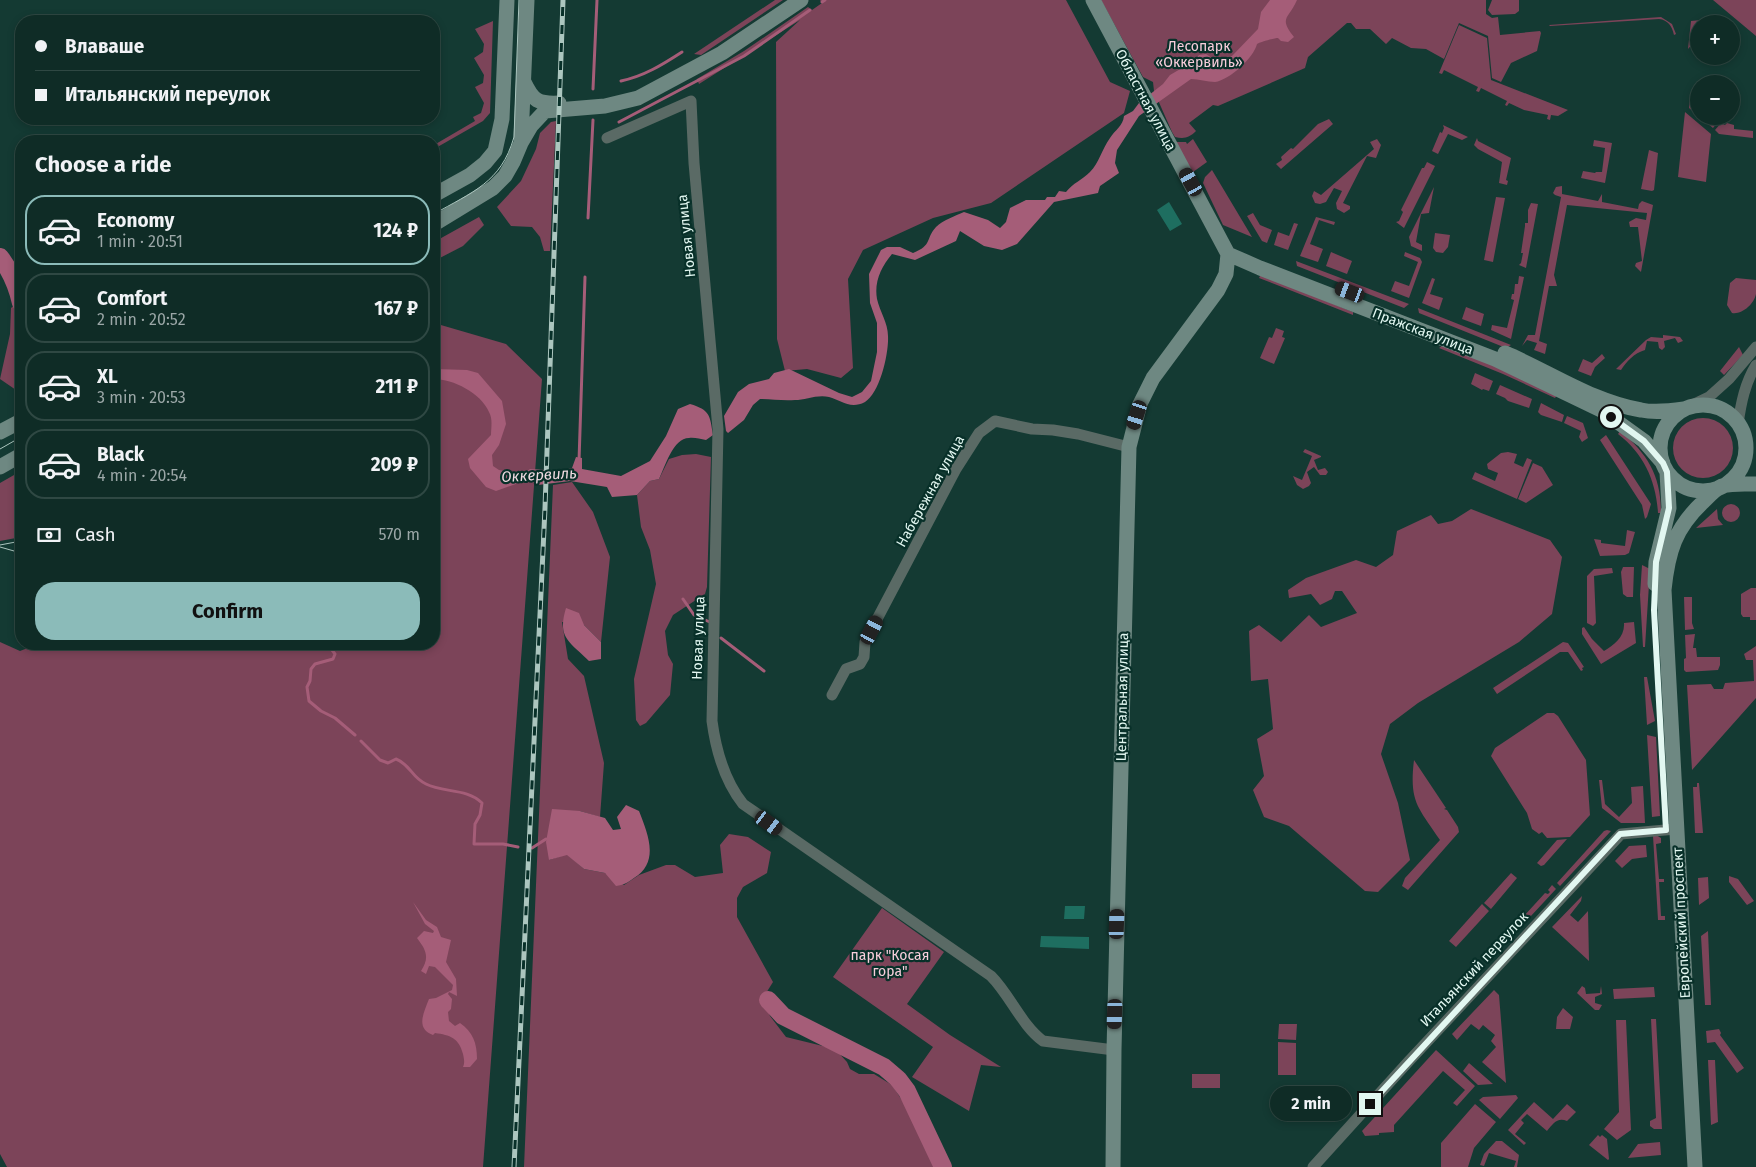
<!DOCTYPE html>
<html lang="en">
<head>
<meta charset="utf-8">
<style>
  body { margin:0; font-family:"Fira Sans",sans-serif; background:#18342e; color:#f1f3f6; height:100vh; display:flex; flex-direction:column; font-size:19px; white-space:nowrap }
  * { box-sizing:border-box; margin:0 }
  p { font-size:16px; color:#9ba7a7 }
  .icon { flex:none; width:28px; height:28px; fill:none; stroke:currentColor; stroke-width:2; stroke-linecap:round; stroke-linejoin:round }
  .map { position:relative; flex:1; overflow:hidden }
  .details { position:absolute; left:15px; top:135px; width:425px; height:515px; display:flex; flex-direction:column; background:#0f2c26; border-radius:20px; box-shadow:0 2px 8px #0003,0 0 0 1px #2f4843 }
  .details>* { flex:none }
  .hud { position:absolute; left:15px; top:15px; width:425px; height:110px; border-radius:20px; box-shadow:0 2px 8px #0003,0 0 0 1px #2f4843; display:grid; align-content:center; height:110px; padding:0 20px; background:#0f2c26 }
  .controls { position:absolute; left:1690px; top:15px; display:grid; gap:10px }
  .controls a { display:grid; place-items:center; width:50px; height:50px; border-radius:50%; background:#0f2c26; box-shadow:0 2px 8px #0003,0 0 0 1px #2f4843; font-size:25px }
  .end { position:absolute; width:22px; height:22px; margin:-11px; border:6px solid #e2f7f1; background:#111; box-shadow:0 0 0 2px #111 }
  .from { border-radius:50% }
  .bubble { position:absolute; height:35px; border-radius:18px; background:#0f2c26; box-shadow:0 2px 8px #0003,0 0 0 1px #2f4843; font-size:16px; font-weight:700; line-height:35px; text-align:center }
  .car { position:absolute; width:15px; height:30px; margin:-15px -8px; border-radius:6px; box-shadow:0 0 4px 1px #0007; background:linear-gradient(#222 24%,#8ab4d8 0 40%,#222 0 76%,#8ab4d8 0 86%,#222 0) }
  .hud b { display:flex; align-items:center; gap:18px; height:48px; font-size:19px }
  .hud b+b { border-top:1px solid #2f4843 }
  .hud i { width:12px; height:12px; background:#f1f3f6 }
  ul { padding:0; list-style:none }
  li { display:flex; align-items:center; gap:15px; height:70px; margin:0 10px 8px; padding:0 10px; border:2px solid #2f4843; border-radius:20px }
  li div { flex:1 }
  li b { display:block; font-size:19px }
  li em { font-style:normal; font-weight:700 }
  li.selected { border-color:#8bbbb9 }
  li>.icon { width:45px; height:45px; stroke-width:1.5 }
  h2 { padding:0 20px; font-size:22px; line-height:60px }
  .pay { display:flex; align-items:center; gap:12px; height:55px; padding:0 20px; font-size:19px }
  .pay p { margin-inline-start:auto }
  .button { display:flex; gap:10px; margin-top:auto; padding:10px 20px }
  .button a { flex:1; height:58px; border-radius:20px; background:#8bbbb9; color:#111; font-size:20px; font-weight:700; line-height:58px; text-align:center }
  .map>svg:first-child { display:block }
  .green { fill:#7c4459 }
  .water { fill:#a55d78 }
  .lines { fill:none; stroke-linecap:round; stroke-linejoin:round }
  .stream { stroke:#a55d78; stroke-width:3 }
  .river { stroke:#a55d78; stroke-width:18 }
  .building { fill:#1e6e60 }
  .street { stroke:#5a6a65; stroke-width:11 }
  .secondary { stroke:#6e8882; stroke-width:15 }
  .tram { stroke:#acc6bf; stroke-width:1 }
  .rail-casing { stroke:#acc6bf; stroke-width:5 }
  .rail { stroke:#083029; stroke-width:3; stroke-dasharray:9; stroke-linecap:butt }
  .route { stroke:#e2f7f1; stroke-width:6 }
  .labels { text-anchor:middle; stroke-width:4.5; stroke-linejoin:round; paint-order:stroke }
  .park-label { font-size:14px; fill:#f8cddb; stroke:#083029 }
  .street-label { font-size:14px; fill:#e2f7f1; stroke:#083029 }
  .water-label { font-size:15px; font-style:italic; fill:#f1dbe2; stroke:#083029 }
</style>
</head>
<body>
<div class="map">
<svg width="1756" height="1167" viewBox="0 0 1756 1167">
  <rect width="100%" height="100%" fill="#143a33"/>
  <path class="green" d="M775,0H783L701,55L694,54Z
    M820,0H1066L1110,82L1130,91L1124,113L991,203L933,218L863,250L848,279L853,368L841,378L807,369L785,371L777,339L776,42L800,20L699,84L697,79L744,51L808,7L812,10L822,3Z
    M1101,0H1486V14L1492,18L1498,17L1500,35L1540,31L1541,33L1537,51L1511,63L1501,82L1492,78L1488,36L1459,23L1444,59L1426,49L1411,48L1392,38L1386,44L1370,29H1356L1351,23H1347L1308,57L1305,68L1218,106L1213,105L1189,123L1196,131C1189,138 1184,139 1175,137L1172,132L1154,91L1153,82L1143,77Z
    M1492,0H1519V11L1515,14L1492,15L1488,10Z
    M1713,0H1756V36Z
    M1661,17L1672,24L1676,34L1674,35C1672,26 1668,20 1659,19L1550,26L1549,25Z
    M1712,19L1710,24H1699V36L1688,49L1691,21Z
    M493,21L490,113L483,121L434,149V145L475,121L473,117L481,113L484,103L475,87L483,83L484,75L474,58L483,52L484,44L475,29Z
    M1459,25L1487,38L1491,80L1568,110L1558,116L1551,115L1550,120L1547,119L1548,115L1524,110L1509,103L1507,106L1505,105L1507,101L1481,88L1479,92L1476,91L1478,87L1444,70L1442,74L1439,73Z
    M1690,96L1699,103V116H1711L1718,122L1713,128L1689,108Z
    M1685,112L1711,134L1706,182L1678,177Z
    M1329,119L1333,124L1281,169L1276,164L1282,160L1281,157L1291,148L1293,149L1318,124Z
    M556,121L550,251H544L540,237L532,227L511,226L497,207L521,181L536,149L540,133L551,122Z
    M1721,123L1725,125L1727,123L1734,125V129L1753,131V138L1719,134L1715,130Z
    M1443,125L1468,137L1462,140L1448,134L1438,154L1432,151L1440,132L1442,133L1444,128Z
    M1477,138L1478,141L1511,158L1506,180L1508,181L1507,185L1499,183L1502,162L1478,149L1474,145Z
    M1193,139L1207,162L1193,172L1174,142H1186L1187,144Z
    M1377,139L1381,145L1376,158L1367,156L1343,203L1350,206V209L1344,213L1337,209L1336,203L1342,191L1334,188L1326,202L1320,204L1315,203L1312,196L1314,191L1321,195L1374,149L1370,142Z
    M1594,140L1612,143L1605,183L1581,178L1583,171L1595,173L1596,172H1602L1605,148L1593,146Z
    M1649,150L1658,153L1654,190L1652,191L1641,189Z
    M1427,162L1435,166L1404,228L1396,222L1399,221L1403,212L1401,210L1422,168H1424Z
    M1212,170L1252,237L1223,225L1203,183L1205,177Z
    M1562,186V194L1598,201L1602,194V202L1638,209L1639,204L1642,201L1653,205L1641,272L1635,266L1636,263L1642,261L1638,227H1630L1629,222L1636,218L1646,220L1647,213L1567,205L1554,275L1557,286H1549L1539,341L1547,344L1545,354L1534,350L1537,343L1527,340L1522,346L1528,335H1535L1561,197L1555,195L1553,193L1556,187Z
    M1434,187L1429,213L1421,214L1416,242L1422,245V251L1411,246L1409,237Z
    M1496,197L1505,198L1493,262L1484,260Z
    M1531,203L1538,204L1526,268L1519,265L1521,263L1523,253H1521L1525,226V223H1528V210Z
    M1253,213L1260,225L1272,230L1267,243L1262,241L1247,216Z
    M479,217L484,225L463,246L434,261V242Z
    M1316,217L1335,222L1334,225L1319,220L1310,244L1323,249L1318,262L1300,256Z
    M1294,223L1298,224L1288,250L1274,245L1278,232L1289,236Z
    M1435,233L1450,235L1448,247L1443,253L1436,252L1433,248Z
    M1331,252L1352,261L1347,274L1326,266Z
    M1405,252L1420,258L1422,262L1409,298L1391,291L1395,281L1409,286L1418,262L1404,256Z
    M1296,261L1409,304L1404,308L1297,266Z
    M1261,274L1353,312V315L1259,278Z
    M1519,276L1524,277L1511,339L1491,330L1492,325L1507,328L1514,300L1511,299L1512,294H1514L1515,284H1518Z
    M1432,278L1435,279L1430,294L1443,298L1439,310L1422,303Z
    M1736,278L1756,280C1756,285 1756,289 1756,294C1754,304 1742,315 1732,313L1727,305L1730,283Z
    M17,303L21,313V388L16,390L0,379L10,334L11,308Z
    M1466,307L1484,314L1481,326L1462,319Z
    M1418,308L1511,345L1506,348L1419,313Z
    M434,323L506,344L542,379L483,1167H7L0,1154V642L20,651L38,644H434Z
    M1276,328L1284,331L1282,337L1285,338L1274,364L1260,358L1269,337L1272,338Z
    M1663,335L1680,337L1683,341L1678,343L1675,338L1664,341L1665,347L1662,350L1659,348L1658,342L1647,341L1645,350C1634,353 1626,362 1621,370L1616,369L1646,340L1651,337L1663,338Z
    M1443,345L1493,365L1557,395L1555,398L1503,374L1439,348Z
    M1739,347L1743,355L1724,375L1720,371Z
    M1602,354L1605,358L1595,367L1591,376L1578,371L1583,359L1592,363Z
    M1475,373L1493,381L1489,391L1483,389L1482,390L1471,384Z
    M1500,385L1532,399L1529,408L1508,401L1505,398L1496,394Z
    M1541,403L1564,415L1562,422L1541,415L1538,412Z
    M1567,416L1583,423L1588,438L1582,442L1579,437L1581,431L1564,423Z
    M1673 448a30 30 0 1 1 60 0a30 30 0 1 1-60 0Z
    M1620,431C1648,454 1661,476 1661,513H1658C1656,481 1644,454 1618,434Z
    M1606,435L1651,504L1647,517L1645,519L1642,505L1600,440Z
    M1305,449L1321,456V457L1314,460L1318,470L1325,468L1328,472L1326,475H1320L1314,467L1307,472L1311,483L1309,486L1303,489L1297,485L1293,476L1302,480L1312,456L1303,452Z
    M1508,452L1517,454L1514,463L1523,467L1527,458L1532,460L1517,499L1472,479L1475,472L1495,481L1498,473L1488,469L1487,464L1501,453Z
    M696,454L711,457L707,587L705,594L673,615L665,631L668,655L673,664L670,695L646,723L640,726L636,720L634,679L656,584L650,550L641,527L637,495L650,481L659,479L669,459L682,455Z
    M1533,463L1542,467L1553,485L1526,503L1518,499Z
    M21,471V537L0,541V483Z
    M572,482L593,512L610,557L601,642L584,625L562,622L568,659L584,676L604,763L600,817L580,811L549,860L567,854L584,869L605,873L624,885L639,875L666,865H675L695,877L723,873L720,845L729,834L748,837L771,852L767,873L743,887L737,898V917L773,982L763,998L770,1016L786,1037L835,1049L847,1062L850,1069L859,1074H874L892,1085L913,1117L937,1167H524L553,485Z
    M1722 513a9 9 0 1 1 18 0a9 9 0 1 1-18 0Z
    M1471,509L1550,540L1562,557L1552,614L1519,642L1418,703L1390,724L1381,754L1398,803L1410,860L1378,892L1365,891L1289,826L1264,817L1253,790L1264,776L1257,739L1273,729L1268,679L1251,681L1249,631L1259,625L1281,642L1309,615L1321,627L1357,613L1342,591H1335L1332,599L1320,605L1311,594L1289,598L1288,590L1306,578L1356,560L1376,567L1393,555L1397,531L1431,515L1438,524L1452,521Z
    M1717,509L1718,519L1723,525L1696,528Z
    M1627,530L1635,532L1629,553L1625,555L1600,556L1594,539L1601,540V543L1625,546Z
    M1642,565L1650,569L1645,647H1643L1640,595Z
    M1623,567H1634L1633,597H1627L1623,594L1621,572Z
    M1612,568L1613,573L1594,576L1596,623L1593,626L1587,623V576L1594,569Z
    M1751,588H1756V620H1750V617H1743L1741,614V594Z
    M1684,597H1692V623L1694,629L1685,630Z
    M1634,622L1636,643L1601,664L1582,634V628L1584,627L1592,639L1604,651C1614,645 1625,637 1624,623Z
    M1695,634L1693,648H1696L1697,657H1720V665L1718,670L1686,672L1684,670V659L1686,658L1685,635Z
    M1563,642L1568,643L1584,667L1582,668L1583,670L1581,671L1568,652H1560L1497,694L1493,688Z
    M1756,646V698L1692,770L1687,685L1711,684L1714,689H1723L1725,683L1754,681L1753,660H1746L1744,654Z
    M1644,677H1647L1655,721L1647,725Z
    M1547,713H1554L1558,716L1586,760L1590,815L1570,837L1547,838L1542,832L1539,834L1532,829L1527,813L1491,756L1495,748Z
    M1647,735L1656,737L1660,816L1652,817Z
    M1414,760L1446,808L1444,809L1447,810L1458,827L1459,832L1408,890L1402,886L1405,878L1440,840C1418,807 1409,802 1414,760Z
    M1599,780H1602L1605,804L1619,817L1632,803L1631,787L1643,786L1645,823H1621L1602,808Z
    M1697,783H1699L1703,833H1695L1693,787H1697Z
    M1607,830L1611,831L1560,886L1557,883L1604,831Z
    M1656,835L1661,838V843L1656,844L1659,879H1664V882H1659L1661,916H1665V920H1658L1653,836Z
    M1567,839L1544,865L1541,866L1537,863L1557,840Z
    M1646,845L1647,857L1632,859L1622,868L1615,861L1629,846Z
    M1511,873L1517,878L1491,909L1484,903Z
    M1729,876L1738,879L1754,901L1747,905L1729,882Z
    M1708,877L1709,898L1699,905L1698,878Z
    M1552,885L1556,889L1517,931L1513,928L1545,893L1548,894L1550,892L1548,890Z
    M1582,896L1581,901L1570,915L1578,922L1588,911L1589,961L1552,927Z
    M1482,904L1489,911L1456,947L1449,941Z
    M882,908L944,952L907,1004L950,1035L1001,1067L981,1065L969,1111L912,1077L933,1047L833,977Z
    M1708,931L1711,1005H1705L1701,936Z
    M1582,986L1585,988L1586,994L1600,993L1601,986L1602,994L1595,997V1003L1602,1005L1599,1010H1595L1577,993Z
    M1654,987L1655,997L1614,999L1613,989Z
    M1494,990L1499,995L1506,1083L1482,1062L1496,1047L1491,1041L1495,1035L1483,1025L1479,1030L1471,1024L1457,1040L1452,1034Z
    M1563,1008L1573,1017L1570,1029H1556L1557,1017Z
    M1651,1019H1656L1662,1129H1654L1650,1126V1121L1656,1118Z
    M1616,1020H1626L1631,1130L1617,1140L1604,1129L1619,1112Z
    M1279,1024H1297L1296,1040L1278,1039Z
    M1719,1029L1721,1033L1720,1035L1744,1068L1737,1073L1715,1042L1707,1043L1706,1031Z
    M1278,1042L1296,1043V1075H1278Z
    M1436,1050L1475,1086L1457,1106L1453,1103L1465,1090L1443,1071L1394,1125V1132L1379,1133V1135L1365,1136L1362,1131Z
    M1708,1060H1715L1718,1122L1711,1125Z
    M1469,1063L1493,1084L1478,1085L1463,1071Z
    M1192,1074H1220V1088H1192Z
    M1516,1095L1518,1098L1500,1119L1479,1100L1483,1097Z
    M1534,1102L1553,1119L1567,1104L1576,1112L1567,1121C1557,1117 1553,1124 1547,1131L1527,1114L1521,1120L1524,1123L1515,1134L1526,1143L1524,1145L1508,1130Z
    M1475,1104L1496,1122L1474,1148L1468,1167H1441V1143Z
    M1598,1135L1600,1137L1602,1135L1607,1139L1609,1159L1608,1160L1589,1145Z
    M1496,1141H1502L1519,1155L1517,1167H1514L1516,1161L1489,1153L1484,1166L1480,1165L1484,1154Z
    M1660,1142L1661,1155L1628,1158L1638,1144Z"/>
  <path class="water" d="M1270,0H1297C1289,19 1278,17 1294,37L1288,42L1281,41L1278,38C1274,38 1260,42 1257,44C1254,57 1230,80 1215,82C1207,82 1199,79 1191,79L1139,116L1117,150L1115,163L1119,173L1100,186L1098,193L1054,202L1017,244L1002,250L984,246L960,231L956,241L915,260L892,254C881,267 874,282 877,299C880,312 888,323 888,336C889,353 880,393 865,402C850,410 841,400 829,397C818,394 805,400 795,400C783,401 771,399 760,399L753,405L744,420L728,433L726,431L724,416L738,392L749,384L769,379L774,373L789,369L839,393L852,397L862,392L871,381L877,352V323L870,303L869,274L881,250L887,247H900L913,253C933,245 925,239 936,227C943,220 955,216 964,212L988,220L1000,228L1006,222L1010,208L1026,200H1045L1047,197H1055L1059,191L1066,192C1073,183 1082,180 1090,172C1099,163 1102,149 1110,138C1115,130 1123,126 1124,116L1133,111L1139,103L1163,84L1170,75L1194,61L1199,55L1206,54L1215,60L1232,56L1258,29L1261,12Z
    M434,369L467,370L478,373L502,401L506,424L499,445L492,455L493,466L499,470L523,474L530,469L560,471L572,468L576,457L582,458V469L621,476L650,461L666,436L678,409L690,404C710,410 710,415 713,435L706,440C700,439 694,437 689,438C673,438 665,467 659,479L650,481L637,495L612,497L607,487L570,481L538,485L527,480L496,491L486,487L470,468L468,459L491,435C491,428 493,419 489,412C481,393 453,379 434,379Z
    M566,608L579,613L584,625L601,642V659L589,661C569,641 557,638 566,608Z
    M626,805L639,811C648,834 660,862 634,878C627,883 624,885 616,886L605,873L584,869L567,855L549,860L546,842L552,809L580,811L605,818L613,830L621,829L617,817Z
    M413,902L426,920L437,927L441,937L451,940L446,962L456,979L457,996L449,992L448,994L452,999L451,1009L448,1012L449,1021L455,1026L460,1023C473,1032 477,1043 477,1059L470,1067H463C465,1062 464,1059 463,1054C459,1038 450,1035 435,1033L433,1035C415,1029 424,1012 429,999L436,998L452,990L453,985L435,967L429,966L426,974L421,971C430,957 426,950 417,938L424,931L433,933L434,931L425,924Z"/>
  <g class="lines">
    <path class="stream" d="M822,2L825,0
      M621,81C644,76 662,65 682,52
      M593,89L597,0
      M619,122L744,56L810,10
      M588,218L593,120
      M579,461L585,277
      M683,599L694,615L712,623
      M721,638L764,671
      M333,644L332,650L335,654L333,659L315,664L311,669L310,681L307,687L309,701L321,711L335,718L355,735
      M361,741L380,760L388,763L396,759C411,765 411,777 426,784C443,793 467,788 482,803L480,815L475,824L474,844H503L518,847
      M532,848L546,839"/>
    <path class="river" d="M0,257C11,271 17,285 21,303
      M768,1000L783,1016L884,1067L898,1079L907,1091L943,1167"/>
  </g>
  <path class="building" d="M1169,202L1182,224L1170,231L1157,210Z
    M1065,906H1085L1084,919H1064Z
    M1041,936L1089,937V949L1040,947Z"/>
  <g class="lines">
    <path class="street" d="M607,138L691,101L694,163L718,429L712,721C716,751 724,780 743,804L991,976C1010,995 1022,1026 1043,1041L1114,1050
      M1684,409L1709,397L1729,379L1756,347
      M1738,424C1741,403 1745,383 1756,365
      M832,695L846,669L860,664L864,657L865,642L956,469L979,433L995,421L1032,429L1053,430L1078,434L1129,447
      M1313,1167L1409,1061L1621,834L1676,829"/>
    <path class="secondary" d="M1093,0L1228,254
      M524,82C533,101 538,104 559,103
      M521,139L527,0
      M434,195L470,175L485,163L495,151L502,119L507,0
      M434,224L493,188L505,176L513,162L521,143L531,126L545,111L605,106L638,98L722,53L801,0
      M1228,254L1260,268L1495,359L1601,410L1644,441L1663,463
      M1505,353C1550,372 1593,402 1641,410C1655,413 1670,411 1684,409
      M1660 448a43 43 0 1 1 86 0a43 43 0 1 1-86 0Z
      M0,432L21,421
      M0,467L21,455
      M1655,584L1656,562L1669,508L1667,472
      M1113,1167L1114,1050L1129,447L1140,404L1153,378L1218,290L1226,274L1228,254
      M1695,1167L1664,590C1668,551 1675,528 1704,501C1709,496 1715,489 1722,486C1733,483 1744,484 1756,484"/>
    <path class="tram" d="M434,214C472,192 501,183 514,137L519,0
      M0,449L21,437
      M0,545L21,541
      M0,547L21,553"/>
    <g class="rail-casing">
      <path id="rail" d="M514,1167L545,508L563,0"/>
    </g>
    <use href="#rail" class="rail"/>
  </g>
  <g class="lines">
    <path class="route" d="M1370,1104L1620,834L1666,830L1654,610L1656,562L1669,508L1667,472L1663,463L1644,441L1611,417"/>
  </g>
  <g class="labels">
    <g class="park-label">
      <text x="1199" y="51">Лесопарк<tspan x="1199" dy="16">«Оккервиль»</tspan></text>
      <text x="890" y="960">парк "Косая<tspan x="890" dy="16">гора"</tspan></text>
    </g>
    <g class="street-label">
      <text transform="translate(1146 100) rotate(62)" y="5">Областная улица</text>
      <text transform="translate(686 236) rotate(-96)" y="5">Новая улица</text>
      <text transform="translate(1423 331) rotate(21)" y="5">Пражская улица</text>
      <text transform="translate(930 491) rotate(-61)" y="5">Набережная улица</text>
      <text transform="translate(698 638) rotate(-88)" y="5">Новая улица</text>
      <text transform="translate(1122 697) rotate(-89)" y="5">Центральная улица</text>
      <text transform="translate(1681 923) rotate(-93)" y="5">Европейский проспект</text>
      <text transform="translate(1474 969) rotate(-47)" y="5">Итальянский переулок</text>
    </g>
    <g class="water-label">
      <text transform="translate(539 475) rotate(-3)" y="5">Оккервиль</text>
    </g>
  </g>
</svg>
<div class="controls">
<a>+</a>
<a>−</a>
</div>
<i class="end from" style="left:1611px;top:417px"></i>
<i class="end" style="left:1370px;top:1104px"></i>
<div class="bubble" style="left:1270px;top:1086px;width:82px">2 min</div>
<i class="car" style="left:1191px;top:182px;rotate:331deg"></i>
<i class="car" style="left:1350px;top:292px;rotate:291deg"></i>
<i class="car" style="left:1137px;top:415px;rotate:198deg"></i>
<i class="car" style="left:872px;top:630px;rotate:28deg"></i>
<i class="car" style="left:769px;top:823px;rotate:126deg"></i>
<i class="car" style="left:1117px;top:924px;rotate:2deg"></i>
<i class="car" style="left:1115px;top:1014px;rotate:182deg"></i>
<div class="hud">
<b><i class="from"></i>Влаваше</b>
<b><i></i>Итальянский переулок</b>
</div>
<section class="details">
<h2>Choose a ride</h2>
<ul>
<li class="selected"><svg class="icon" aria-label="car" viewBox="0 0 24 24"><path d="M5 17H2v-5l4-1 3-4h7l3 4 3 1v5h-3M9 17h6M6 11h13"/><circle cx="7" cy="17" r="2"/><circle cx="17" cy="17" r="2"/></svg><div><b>Economy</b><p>1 min · 20:51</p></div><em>124 ₽</em></li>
<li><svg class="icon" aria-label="car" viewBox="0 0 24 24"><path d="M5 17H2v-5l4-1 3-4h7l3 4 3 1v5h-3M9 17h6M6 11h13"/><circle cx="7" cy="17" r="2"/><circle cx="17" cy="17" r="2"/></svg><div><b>Comfort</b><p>2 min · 20:52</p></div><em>167 ₽</em></li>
<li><svg class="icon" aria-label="car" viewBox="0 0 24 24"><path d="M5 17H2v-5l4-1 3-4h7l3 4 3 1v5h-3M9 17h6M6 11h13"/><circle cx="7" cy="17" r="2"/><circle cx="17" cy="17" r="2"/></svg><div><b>XL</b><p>3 min · 20:53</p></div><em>211 ₽</em></li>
<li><svg class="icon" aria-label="car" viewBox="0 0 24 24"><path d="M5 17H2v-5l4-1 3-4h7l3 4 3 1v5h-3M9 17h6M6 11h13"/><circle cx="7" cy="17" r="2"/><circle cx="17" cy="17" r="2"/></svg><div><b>Black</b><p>4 min · 20:54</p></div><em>209 ₽</em></li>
</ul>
<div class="pay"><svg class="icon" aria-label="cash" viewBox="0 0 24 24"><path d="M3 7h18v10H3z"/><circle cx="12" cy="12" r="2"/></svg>Cash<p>570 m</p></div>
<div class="button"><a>Confirm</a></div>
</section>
</div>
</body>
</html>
